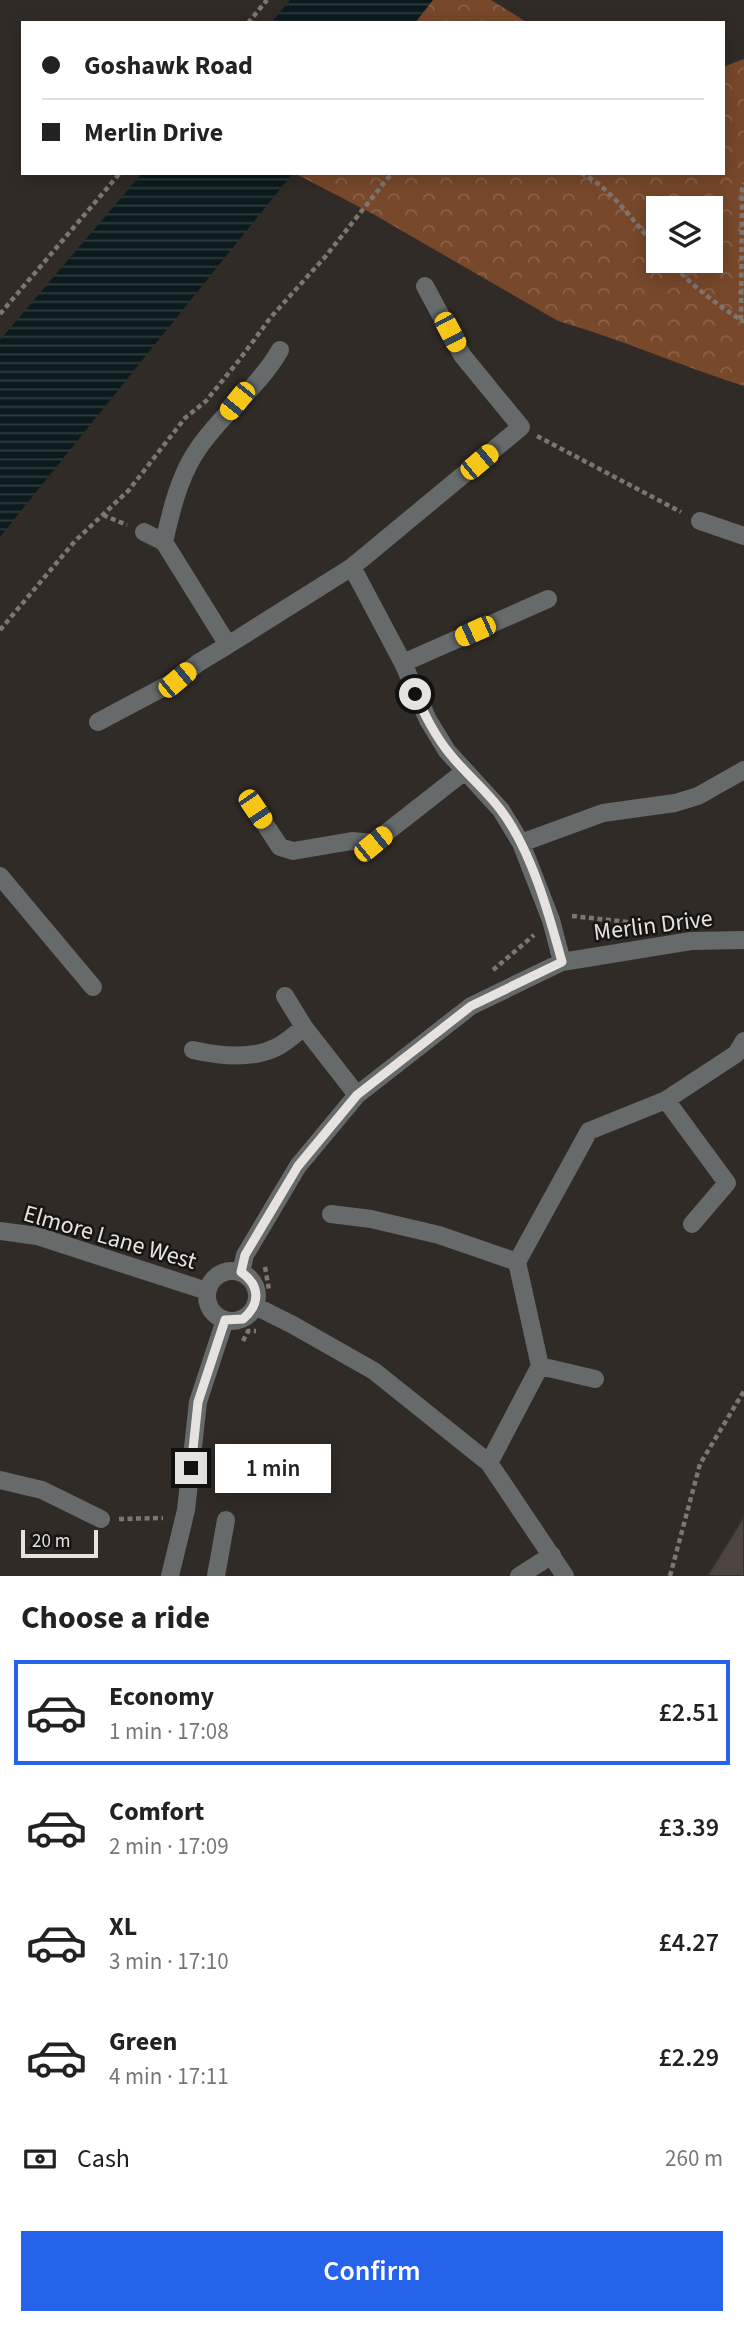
<!DOCTYPE html>
<html lang="en">
<head>
<meta charset="utf-8">
<style>
  body { margin:0; font-family:"Source Sans 3",sans-serif; background:#f2f2f2; color:#222; height:100vh; display:flex; flex-direction:column; font-size:26px; white-space:nowrap }
  * { box-sizing:border-box; margin:0 }
  p { font-size:23px; color:#767676 }
  .icon { flex:none; width:38px; height:38px; fill:none; stroke:currentColor; stroke-width:2; stroke-linecap:round; stroke-linejoin:round }
  .map { position:relative; height:1576px; overflow:hidden }
  .side { display:flex; flex-direction:column; background:#fff; flex:1 }
  .side>* { flex:none }
  .hud { position:absolute; left:21px; top:21px; width:704px; height:154px; border-radius:0px; box-shadow:0 4px 18px #0003; display:grid; align-content:center; height:154px; padding:0 21px; background:#fff }
  .fabs { position:absolute; left:646px; top:196px; display:grid; gap:14px }
  .fabs a { display:grid; place-items:center; width:77px; height:77px; border-radius:0px; background:#fff; box-shadow:0 4px 18px #0003; font-size:35px }
  .scale { position:absolute; left:21px; bottom:18px; width:77px; box-sizing:border-box; padding-left:7px; border:4px solid #e6e2e0; border-top:0; font-size:19px; line-height:24px; white-space:nowrap; color:#e6e2e0; -webkit-text-stroke:5px #171412; paint-order:stroke }
  .end { position:absolute; width:32px; height:32px; margin:-16px; border:9px solid #e6e2e0; background:#111; box-shadow:0 0 0 4px #111 }
  .from { border-radius:50% }
  .bubble { position:absolute; height:49px; border-radius:0px; background:#fff; box-shadow:0 4px 18px #0003; font-size:23px; font-weight:600; line-height:49px; text-align:center }
  .car { position:absolute; width:21px; height:42px; margin:-21px -10px; border-radius:9px; box-shadow:0 0 5px 2px #0007; background:linear-gradient(#f5c518 24%,#345 0 40%,#f5c518 0 76%,#345 0 86%,#f5c518 0) }
  .hud b { display:flex; align-items:center; gap:24px; height:66px; font-size:26px }
  .hud b+b { border-top:2px solid #e0e0e0 }
  .hud i { width:18px; height:18px; background:#222 }
  ul { padding:0; list-style:none }
  li { display:flex; align-items:center; gap:21px; height:105px; margin:0 14px 10px; padding:0 7px; border:4px solid transparent; border-radius:0px }
  li div { flex:1 }
  li b { display:block; font-size:26px }
  li em { font-style:normal; font-weight:600 }
  li.active { border-color:#2563eb }
  li>.icon { width:63px; height:63px; stroke-width:1.5 }
  h2 { padding:0 21px; font-size:32px; line-height:84px }
  .pay { display:flex; align-items:center; gap:18px; height:77px; padding:0 21px; font-size:26px }
  .pay p { margin-inline-start:auto }
  .button { display:flex; gap:14px; margin-top:auto; padding:14px 21px }
  .button a { flex:1; height:80px; border-radius:0px; background:#2563eb; color:#fff; font-size:28px; font-weight:600; line-height:80px; text-align:center }
  .map>svg:first-child { display:block }
  .park { fill:url(#park-crowns); fill-rule:evenodd }
  .water { fill:url(#water-rules) }
  .building { fill:#4b4440; stroke:#34302d; stroke-width:2 }
  .lines { fill:none; stroke-linecap:round; stroke-linejoin:round }
  .path { stroke:#7c7673; stroke-width:4.5; stroke-dasharray:5 3.5; stroke-linecap:butt }
  .minor { stroke:#666a6a; stroke-width:18 }
  .route { stroke:#e6e2e0; stroke-width:9 }
  .labels { text-anchor:middle; stroke-width:5; stroke-linejoin:round; paint-order:stroke }
  .street-label { font-size:24px; fill:#e6e2e0; stroke:#171412 }
</style>
</head>
<body>
<div class="map">
<svg width="744" height="1576" viewBox="0 0 744 1576">
  <defs>
    <pattern id="park-crowns" width="20" height="18" patternUnits="userSpaceOnUse" patternTransform="scale(1.75)"><rect width="20" height="18" fill="#78482a"/><path d="M2 6a3 3 0 1 1 6 0M12 15a3 3 0 1 1 6 0" fill="none" stroke="#8b6249"/></pattern>
    <pattern id="water-rules" width="6" height="5" patternUnits="userSpaceOnUse" patternTransform="scale(1.75)"><rect width="6" height="5" fill="#0b1b1d"/><path d="M0 2.5h6" fill="none" stroke="#2f3c3e"/></pattern>
  </defs>
  <rect width="100%" height="100%" fill="#312b27"/>
  <path class="park" d="M416,0H491L528,23H397Z
    M744,59V386C681,366 621,339 558,321L373,214L294,173H723V67ZM658,208H710V261H658Z"/>
  <path class="water" d="M290,0H433L415,23H271Z
    M142,173H293L0,537V340Z"/>
  <path class="building" d="M744,1516V1576H707Z"/>
  <g class="lines">
    <path class="path" d="M248,23L267,0
      M581,173C613,189 634,223 658,249
      M669,261C691,285 716,304 744,322
      M0,314L120,173
      M741,320L742,189L744,183
      M537,436L681,512
      M103,515L127,525
      M0,630L75,541L129,490L185,418L206,401L240,359L271,317L325,257L388,178L395,173
      M572,916L647,924
      M493,970L534,935
      M265,1267L269,1290
      M243,1341L248,1331H256
      M119,1519L163,1518
      M670,1576L700,1464L744,1391"/>
    <path class="minor" d="M700,521L744,536
      M144,532L164,542L228,645L352,567L403,663L428,720L447,751L501,810L521,843L551,920L562,962
      M164,542C171,512 178,481 194,455C218,416 258,389 280,350
      M352,567L521,427L462,355L425,286
      M403,663L548,599
      M98,722L177,680L198,663L228,645
      M255,809L280,847L293,851L352,841L373,843L465,771
      M521,843L603,813L675,803L698,796L744,770
      M0,876L93,987
      M285,996L304,1027L357,1095
      M193,1050C219,1056 252,1060 277,1047C287,1042 295,1034 304,1027
      M666,1100L727,1183L692,1224
      M331,1214L371,1219L439,1235L517,1262L540,1366L489,1463
      M0,1231L37,1236L207,1291
      M517,1262L589,1131L666,1100L736,1054L744,1041
      M207 1296a25 25 0 1 1 50 0a25 25 0 1 1-50 0Z
      M241,1272L245,1255L298,1166L357,1095L471,1006L562,962L691,941L744,940
      M255,1306L293,1325L374,1371L489,1463L565,1576
      M540,1366L595,1379
      M0,1480L42,1490L101,1519
      M170,1576L186,1510L198,1402L225,1320
      M216,1576L226,1520
      M519,1576L552,1555"/>
  </g>
  <g class="lines">
    <path class="route" d="M191,1468L198,1402L225,1320L243,1319C261,1304 260,1285 241,1272L245,1255L298,1166L357,1095L471,1006L562,962C549,914 531,849 500,809C485,789 465,773 450,754C435,736 425,715 415,694"/>
  </g>
  <g class="labels">
    <g class="street-label">
      <text transform="translate(653 925) rotate(-7)" y="8">Merlin Drive</text>
      <text transform="translate(110 1237) rotate(16)" y="8">Elmore Lane West</text>
    </g>
  </g>
</svg>
<div class="fabs">
<a><svg class="icon" aria-label="layers" viewBox="0 0 24 24"><path d="M12 4l9 5-9 5-9-5zM3 14l9 5 9-5"/></svg></a>
</div>
<div class="scale">20 m</div>
<i class="end from" style="left:415px;top:694px"></i>
<i class="end" style="left:191px;top:1468px"></i>
<div class="bubble" style="left:215px;top:1444px;width:116px">1 min</div>
<i class="car" style="left:450px;top:332px;rotate:152deg"></i>
<i class="car" style="left:237px;top:401px;rotate:219deg"></i>
<i class="car" style="left:479px;top:462px;rotate:50deg"></i>
<i class="car" style="left:475px;top:631px;rotate:246deg"></i>
<i class="car" style="left:177px;top:680px;rotate:50deg"></i>
<i class="car" style="left:255px;top:809px;rotate:146deg"></i>
<i class="car" style="left:373px;top:844px;rotate:51deg"></i>
<div class="hud">
<b><i class="from"></i>Goshawk Road</b>
<b><i></i>Merlin Drive</b>
</div>
</div>
<section class="side">
<h2>Choose a ride</h2>
<ul>
<li class="active"><svg class="icon" aria-label="car" viewBox="0 0 24 24"><path d="M5 17H2v-5l4-1 3-4h7l3 4 3 1v5h-3M9 17h6M6 11h13"/><circle cx="7" cy="17" r="2"/><circle cx="17" cy="17" r="2"/></svg><div><b>Economy</b><p>1 min · 17:08</p></div><em>£2.51</em></li>
<li><svg class="icon" aria-label="car" viewBox="0 0 24 24"><path d="M5 17H2v-5l4-1 3-4h7l3 4 3 1v5h-3M9 17h6M6 11h13"/><circle cx="7" cy="17" r="2"/><circle cx="17" cy="17" r="2"/></svg><div><b>Comfort</b><p>2 min · 17:09</p></div><em>£3.39</em></li>
<li><svg class="icon" aria-label="car" viewBox="0 0 24 24"><path d="M5 17H2v-5l4-1 3-4h7l3 4 3 1v5h-3M9 17h6M6 11h13"/><circle cx="7" cy="17" r="2"/><circle cx="17" cy="17" r="2"/></svg><div><b>XL</b><p>3 min · 17:10</p></div><em>£4.27</em></li>
<li><svg class="icon" aria-label="car" viewBox="0 0 24 24"><path d="M5 17H2v-5l4-1 3-4h7l3 4 3 1v5h-3M9 17h6M6 11h13"/><circle cx="7" cy="17" r="2"/><circle cx="17" cy="17" r="2"/></svg><div><b>Green</b><p>4 min · 17:11</p></div><em>£2.29</em></li>
</ul>
<div class="pay"><svg class="icon" aria-label="cash" viewBox="0 0 24 24"><path d="M3 7h18v10H3z"/><circle cx="12" cy="12" r="2"/></svg>Cash<p>260 m</p></div>
<div class="button"><a>Confirm</a></div>
</section>
</body>
</html>
